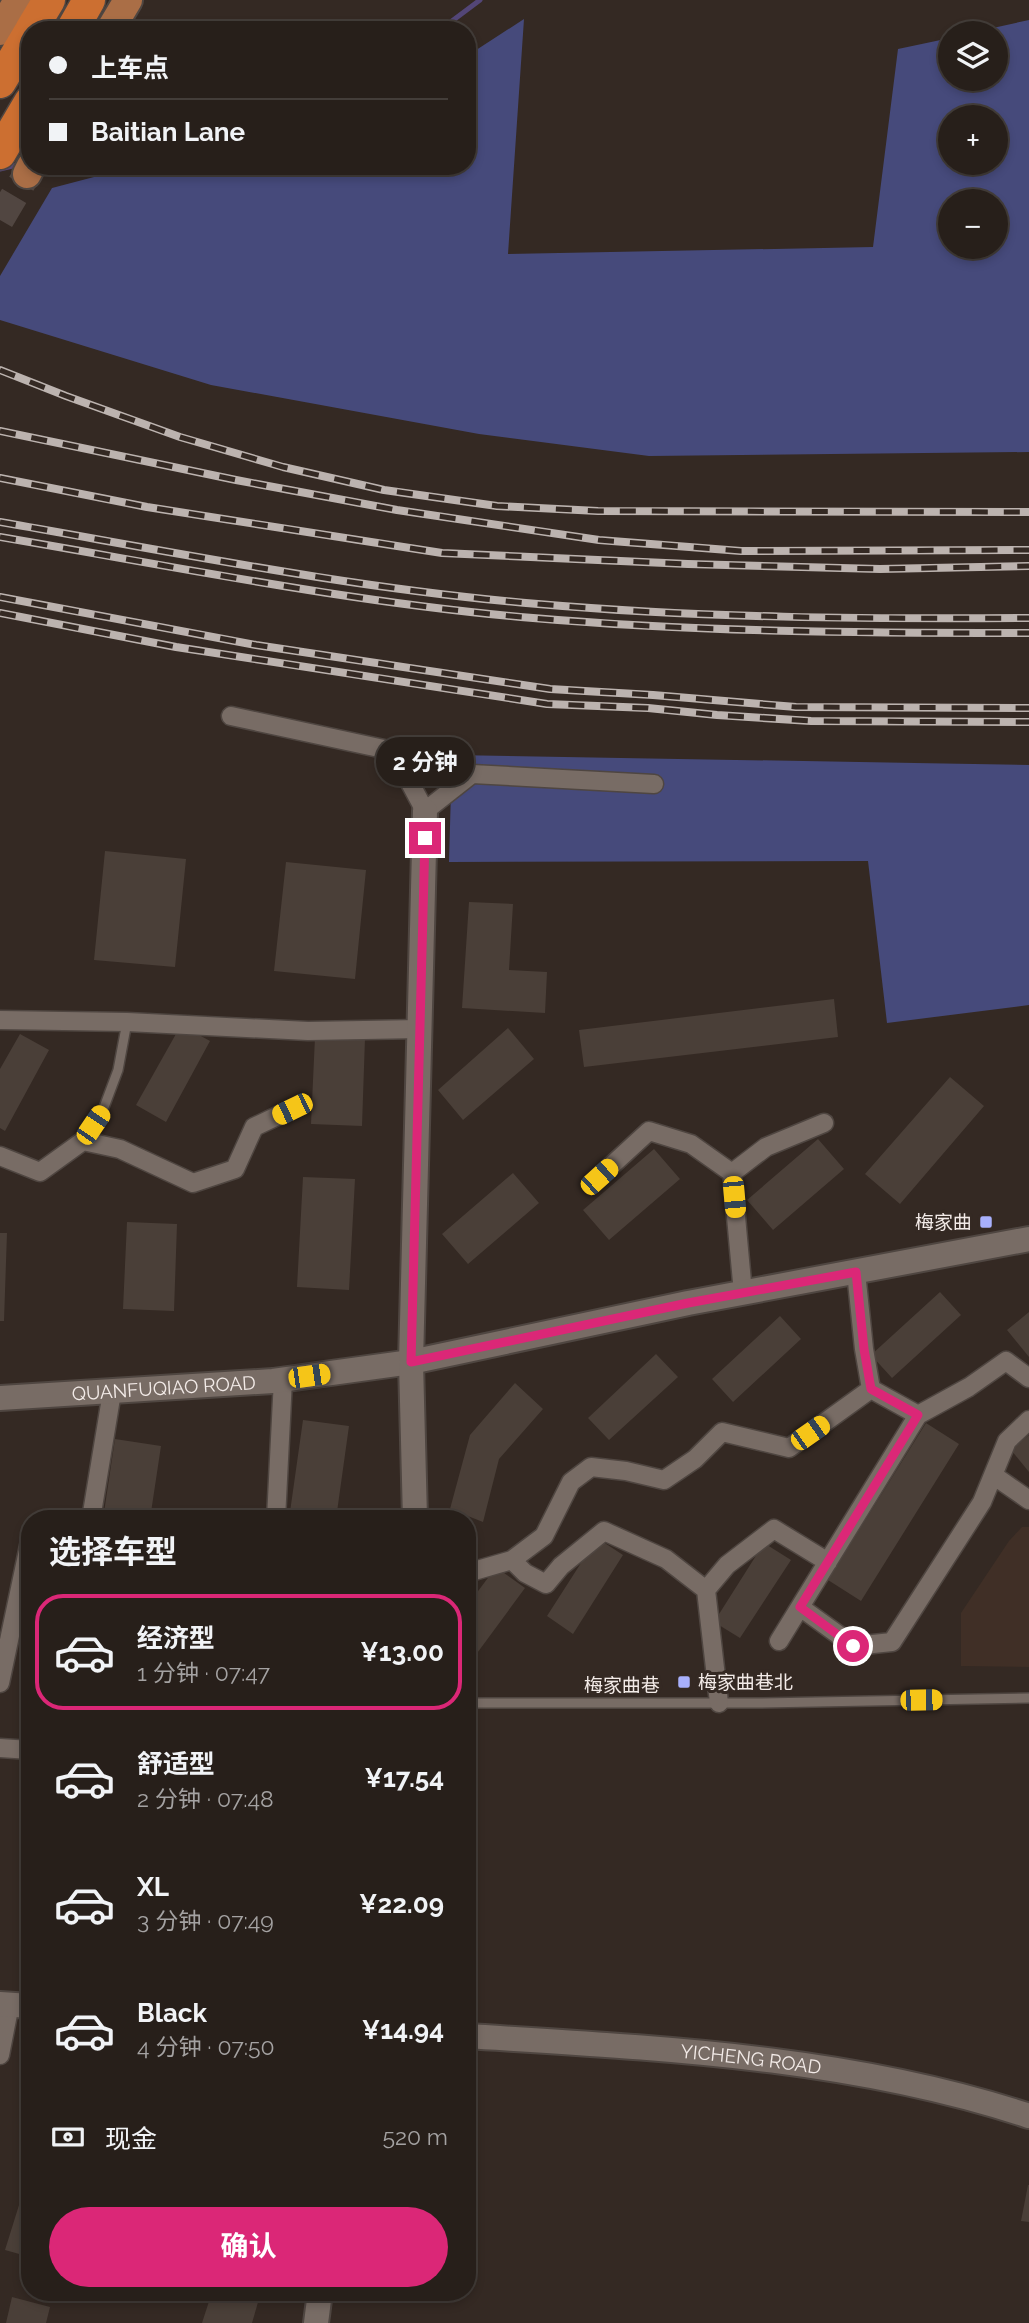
<!DOCTYPE html>
<html lang="zh">
<head>
<meta charset="utf-8">
<style>
  body { margin:0; font-family:Raleway,"Noto Sans SC",sans-serif; background:#2f2723; color:#f1f3f6; height:100vh; display:flex; flex-direction:column; font-size:26px; white-space:nowrap }
  * { box-sizing:border-box; margin:0 }
  p { font-size:23px; color:#a4a2a2 }
  .icon { flex:none; width:38px; height:38px; fill:none; stroke:currentColor; stroke-width:2; stroke-linecap:round; stroke-linejoin:round }
  .map { position:relative; flex:1; overflow:hidden }
  .panel { position:absolute; left:21px; top:1510px; width:455px; height:791px; display:flex; flex-direction:column; background:#271f1a; border-radius:28px; box-shadow:0 4px 10px #0003,0 0 0 2px #433d39 }
  .panel>* { flex:none }
  .guide { position:absolute; left:21px; top:21px; width:455px; height:154px; border-radius:28px; box-shadow:0 4px 10px #0003,0 0 0 2px #433d39; display:grid; align-content:center; height:154px; padding:0 28px; background:#271f1a }
  .buttons { position:absolute; left:938px; top:21px; display:grid; gap:14px }
  .buttons a { display:grid; place-items:center; width:70px; height:70px; border-radius:50%; background:#271f1a; box-shadow:0 4px 10px #0003,0 0 0 2px #433d39; font-size:35px }
  .end { position:absolute; width:32px; height:32px; margin:-16px; border:9px solid #db2777; background:#fff; box-shadow:0 0 0 4px #fff }
  .from { border-radius:50% }
  .bubble { position:absolute; height:49px; border-radius:24px; background:#271f1a; box-shadow:0 4px 10px #0003,0 0 0 2px #433d39; font-size:23px; font-weight:700; line-height:49px; text-align:center }
  .car { position:absolute; width:21px; height:42px; margin:-21px -10px; border-radius:9px; box-shadow:0 0 5px 2px #0007; background:linear-gradient(#f5c518 24%,#345 0 40%,#f5c518 0 76%,#345 0 86%,#f5c518 0) }
  .guide b { display:flex; align-items:center; gap:24px; height:66px; font-size:26px }
  .guide b+b { border-top:2px solid #433d39 }
  .guide i { width:18px; height:18px; background:#f1f3f6 }
  ul { padding:0; list-style:none }
  li { display:flex; align-items:center; gap:21px; height:116px; margin:0 14px 10px; padding:0 14px; border:4px solid transparent; border-radius:28px }
  li div { flex:1 }
  li b { display:block; font-size:26px }
  li em { font-style:normal; font-weight:700 }
  li.active { border-color:#db2777 }
  li>.icon { width:63px; height:63px; stroke-width:1.5 }
  h2 { padding:0 28px; font-size:32px; line-height:84px }
  .pay { display:flex; align-items:center; gap:18px; height:77px; padding:0 28px; font-size:26px }
  .pay p { margin-inline-start:auto }
  .cta { display:flex; gap:14px; margin-top:auto; padding:14px 28px }
  .cta a { flex:1; height:80px; border-radius:42px; background:#db2777; color:#fff; font-size:28px; font-weight:700; line-height:80px; text-align:center }
  .map>svg:first-child { display:block }
  .built { fill:#402f26 }
  .green { fill:#464a7b; fill-rule:evenodd }
  .lines { fill:none; stroke-linecap:round; stroke-linejoin:round }
  .stream { stroke:#534677; stroke-width:5 }
  .building { fill:#4a3f38 }
  .primary-tunnel { stroke:#514641; stroke-width:28; stroke-dasharray:28 14; stroke-linecap:butt }
  .lane-casing { stroke:#4f4641; stroke-width:12 }
  .street-casing { stroke:#4f4641; stroke-width:21 }
  .secondary-casing { stroke:#4f4641; stroke-width:28 }
  .primary-casing { stroke:#4f4641; stroke-width:32 }
  .highway-casing { stroke:#4f4641; stroke-width:35 }
  .lane { stroke:#786c65; stroke-width:9 }
  .street { stroke:#786c65; stroke-width:18 }
  .secondary { stroke:#786c65; stroke-width:24 }
  .primary { stroke:#aa6e46; stroke-width:28 }
  .highway { stroke:#cc6f31; stroke-width:32 }
  .rail-casing { stroke:#bcb3af; stroke-width:8 }
  .rail { stroke:#342923; stroke-width:5; stroke-dasharray:16; stroke-linecap:butt }
  .route { stroke:#db2777; stroke-width:9 }
  .poi-dot { fill:#a8b0fc; stroke:#342923; stroke-width:2.5 }
  .labels { text-anchor:middle; stroke-width:6; stroke-linejoin:round; paint-order:stroke }
  .poi-label { font-size:19px; fill:#f3ebe8; stroke:#342923; text-anchor:end }
  .street-label { font-size:19px; fill:#f3ebe8; stroke:#342923 }
</style>
</head>
<body>
<div class="map">
<svg width="1029" height="2323" viewBox="0 0 1029 2323">
  <rect width="100%" height="100%" fill="#342923"/>
  <path class="built" d="M1022,1527H1029V1667L961,1666V1613L1009,1541Z"/>
  <path class="green" d="M524,19L508,254L873,247L898,49L950,38V79H996V33H970L1029,20V452L649,456L479,434L211,385L0,320V276L52,188L136,166H467V56ZM950,117H996V163H950ZM950,201H996V247H950Z
    M452,755L1029,765V1005L887,1023L868,861L449,862Z"/>
  <g class="lines">
    <path class="stream" d="M440,30L480,0
      M0,169L21,164"/>
  </g>
  <path class="building" d="M105,851L186,859L175,967L94,960Z
    M286,862L366,870L355,979L274,971Z
    M469,902L513,904L509,970L547,972L545,1013L462,1008Z
    M834,999L838,1037L584,1067L579,1030Z
    M181,1025L210,1041L166,1122L136,1105Z
    M508,1028L534,1059L463,1120L438,1090Z
    M20,1034L49,1050L5,1131L0,1128V1069Z
    M315,1037L365,1038L362,1126L311,1124Z
    M950,1077L984,1106L900,1204L865,1174Z
    M818,1139L844,1169L773,1230L747,1200Z
    M654,1149L680,1179L609,1240L583,1210Z
    M513,1173L539,1203L468,1264L442,1234Z
    M303,1177L355,1179L349,1290L297,1287Z
    M127,1222L177,1224L174,1311L123,1309Z
    M0,1233H7L4,1321H0Z
    M940,1292L961,1315L892,1378L871,1355Z
    M1029,1312V1357L1007,1330Z
    M780,1316L801,1339L733,1402L712,1379Z
    M656,1354L678,1377L609,1440L588,1418Z
    M515,1383L543,1409L499,1459L483,1522L450,1509L470,1435Z
    M303,1420L349,1426L336,1519H289Z
    M926,1423L959,1444L861,1601L828,1580Z
    M1029,1435V1472L1011,1450Z
    M115,1439L161,1446L150,1519H103Z
    M597,1538L623,1555L573,1634L547,1616Z
    M764,1543L791,1560L740,1638L714,1622Z
    M496,1567L525,1588L472,1660L467,1657V1606Z
    M29,2173H30V2257L5,2250Z
    M1028,2185H1029V2222L1021,2221Z
    M212,2292H261L252,2323H202Z
    M12,2297L50,2307L46,2323H6Z"/>
  <g class="lines">
    <path class="primary-tunnel" d="M0,220L27,174"/>
    <g class="lane-casing">
      <path id="lane" d="M83,1141L103,1110L118,1070L127,1022
        M467,1703H759L1029,1698"/>
    </g>
    <g class="street-casing">
      <path id="street" d="M231,716L393,751L425,811L472,774L654,784
        M0,1020L127,1022L308,1031L420,1029
        M0,1156L40,1172L83,1141L120,1149L193,1183L235,1169L254,1127L292,1109
        M732,1173L743,1293
        M599,1177L649,1131L691,1144L732,1173L766,1147L824,1123
        M871,1389L918,1415
        M993,1475L1029,1500
        M91,1519L112,1392
        M276,1519L283,1379
        M512,1560L525,1573L546,1584L561,1566L604,1531L666,1559L706,1590L727,1565L774,1529L828,1562
        M467,1573L512,1560L544,1536L571,1482L591,1467L626,1471L664,1480L695,1459L722,1432L789,1448L871,1389L864,1349L856,1272
        M706,1590L719,1703
        M800,1607L854,1646L892,1642L982,1502L1007,1441L1029,1420
        M779,1641L918,1415L969,1387L1006,1361L1029,1378
        M0,1683L30,1541
        M0,1748L30,1750
        M0,2055L10,2004"/>
    </g>
    <g class="secondary-casing">
      <g id="secondary">
        <path id="s1" d="M0,1398L273,1381L411,1362L688,1303L1029,1239"/>
        <path d="M415,1519L411,1362L425,811"/>
        <path d="M0,2004L30,2006"/>
        <path id="s2" d="M467,2036C655,2048 849,2056 1029,2116"/>
        <path d="M316,2323L320,2292"/>
      </g>
    </g>
    <g class="primary-casing">
      <path id="primary" d="M110,30L128,0
        M0,31L18,0
        M27,174L31,166"/>
    </g>
    <g class="highway-casing">
      <path id="highway" d="M31,30L49,0
        M72,30L89,0
        M0,82L30,32
        M0,153L30,102"/>
    </g>
    <use href="#lane" class="lane"/>
    <use href="#street" class="street"/>
    <use href="#secondary" class="secondary"/>
    <use href="#primary" class="primary"/>
    <use href="#highway" class="highway"/>
    <g class="rail-casing">
      <path id="rail" d="M0,370L66,396L180,437L283,467L384,490L497,506L598,511L1029,512
        M0,431L236,480L397,510L599,540L741,551L1029,550
        M0,478L147,507L442,553L688,564L880,569L1029,566
        M0,522C178,553 357,589 538,604C701,618 865,619 1029,618
        M0,537C177,567 354,603 533,618C697,632 864,633 1029,633
        M0,597L256,645L550,689L653,695L796,707L1029,708
        M0,613L176,647L547,704L648,708L717,715L811,721L1029,722"/>
    </g>
    <use href="#rail" class="rail"/>
  </g>
  <g class="lines">
    <path class="route" d="M425,838L411,1362L688,1303L856,1272L864,1349L871,1389L918,1415L800,1607L853,1646"/>
  </g>
  <g class="poi-dot">
    <rect x="979" y="1215" width="14" height="14" rx="3.5"/>
    <rect x="677" y="1675" width="14" height="14" rx="3.5"/>
  </g>
  <g class="labels">
    <g class="poi-label">
      <text x="972" y="1229">梅家曲</text>
      <text x="698" y="1689" text-anchor="start">梅家曲巷北</text>
    </g>
    <g class="street-label">
      <text dy="7" stroke="none"><textPath href="#s1" startOffset="164">QUANFUQIAO ROAD</textPath></text>
      <text x="622" y="1692">梅家曲巷</text>
      <text dy="7" stroke="none"><textPath href="#s2" startOffset="285">YICHENG ROAD</textPath></text>
    </g>
  </g>
</svg>
<div class="buttons">
<a><svg class="icon" aria-label="layers" viewBox="0 0 24 24"><path d="M12 4l9 5-9 5-9-5zM3 14l9 5 9-5"/></svg></a>
<a>+</a>
<a>−</a>
</div>
<i class="end from" style="left:853px;top:1646px"></i>
<i class="end" style="left:425px;top:838px"></i>
<div class="bubble" style="left:376px;top:737px;width:98px">2 分钟</div>
<i class="car" style="left:292px;top:1109px;rotate:244deg"></i>
<i class="car" style="left:93px;top:1125px;rotate:34deg"></i>
<i class="car" style="left:599px;top:1177px;rotate:48deg"></i>
<i class="car" style="left:734px;top:1197px;rotate:175deg"></i>
<i class="car" style="left:309px;top:1376px;rotate:82deg"></i>
<i class="car" style="left:810px;top:1433px;rotate:55deg"></i>
<i class="car" style="left:921px;top:1700px;rotate:89deg"></i>
<div class="guide">
<b><i class="from"></i>上车点</b>
<b><i></i>Baitian Lane</b>
</div>
<section class="panel">
<h2>选择车型</h2>
<ul>
<li class="active"><svg class="icon" aria-label="car" viewBox="0 0 24 24"><path d="M5 17H2v-5l4-1 3-4h7l3 4 3 1v5h-3M9 17h6M6 11h13"/><circle cx="7" cy="17" r="2"/><circle cx="17" cy="17" r="2"/></svg><div><b>经济型</b><p>1 分钟 · 07:47</p></div><em>¥13.00</em></li>
<li><svg class="icon" aria-label="car" viewBox="0 0 24 24"><path d="M5 17H2v-5l4-1 3-4h7l3 4 3 1v5h-3M9 17h6M6 11h13"/><circle cx="7" cy="17" r="2"/><circle cx="17" cy="17" r="2"/></svg><div><b>舒适型</b><p>2 分钟 · 07:48</p></div><em>¥17.54</em></li>
<li><svg class="icon" aria-label="car" viewBox="0 0 24 24"><path d="M5 17H2v-5l4-1 3-4h7l3 4 3 1v5h-3M9 17h6M6 11h13"/><circle cx="7" cy="17" r="2"/><circle cx="17" cy="17" r="2"/></svg><div><b>XL</b><p>3 分钟 · 07:49</p></div><em>¥22.09</em></li>
<li><svg class="icon" aria-label="car" viewBox="0 0 24 24"><path d="M5 17H2v-5l4-1 3-4h7l3 4 3 1v5h-3M9 17h6M6 11h13"/><circle cx="7" cy="17" r="2"/><circle cx="17" cy="17" r="2"/></svg><div><b>Black</b><p>4 分钟 · 07:50</p></div><em>¥14.94</em></li>
</ul>
<div class="pay"><svg class="icon" aria-label="cash" viewBox="0 0 24 24"><path d="M3 7h18v10H3z"/><circle cx="12" cy="12" r="2"/></svg>现金<p>520 m</p></div>
<div class="cta"><a>确认</a></div>
</section>
</div>
</body>
</html>
